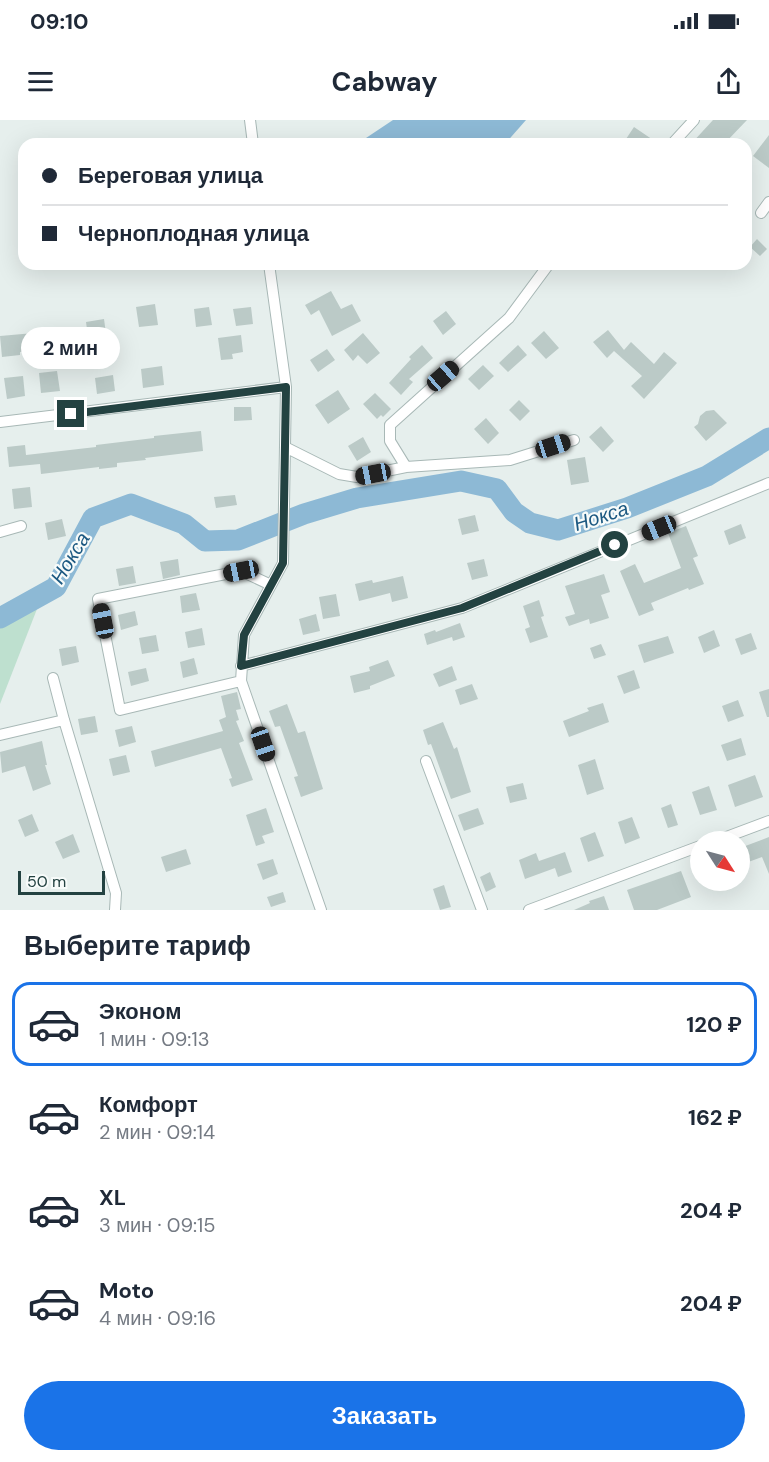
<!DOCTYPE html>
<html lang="ru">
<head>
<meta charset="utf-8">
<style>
  body { margin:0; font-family:"DM Sans",sans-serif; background:#f6f6f7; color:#1f2937; height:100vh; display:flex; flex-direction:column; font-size:22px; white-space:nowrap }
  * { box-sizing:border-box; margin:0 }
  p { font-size:20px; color:#747a83 }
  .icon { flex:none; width:33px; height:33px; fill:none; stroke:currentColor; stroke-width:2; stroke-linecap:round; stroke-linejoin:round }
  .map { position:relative; height:790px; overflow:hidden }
  .sheet { display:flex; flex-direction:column; background:#fff; flex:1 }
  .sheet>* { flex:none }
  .banner { position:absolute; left:18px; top:18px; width:734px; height:132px; border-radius:18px; box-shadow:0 6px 24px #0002; display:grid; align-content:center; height:132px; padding:0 24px; background:#fff }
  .needle { width:39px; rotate:126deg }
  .tools { position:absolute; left:690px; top:711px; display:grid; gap:12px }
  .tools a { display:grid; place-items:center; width:60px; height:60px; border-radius:50%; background:#fff; box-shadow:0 6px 24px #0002; font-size:30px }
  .scale { position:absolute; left:18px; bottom:15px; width:87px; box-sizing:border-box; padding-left:6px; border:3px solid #234241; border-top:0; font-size:16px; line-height:21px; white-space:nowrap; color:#234241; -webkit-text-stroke:4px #f7fbfa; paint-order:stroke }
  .end { position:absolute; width:27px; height:27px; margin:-14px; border:8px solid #234241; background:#fff; box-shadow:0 0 0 3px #fff }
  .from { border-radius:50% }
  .bubble { position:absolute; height:42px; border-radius:21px; background:#fff; box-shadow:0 6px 24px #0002; font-size:20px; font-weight:700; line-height:42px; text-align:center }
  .car { position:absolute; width:18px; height:36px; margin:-18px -9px; border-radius:8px; box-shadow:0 0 4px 2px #0007; background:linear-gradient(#222 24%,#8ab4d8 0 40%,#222 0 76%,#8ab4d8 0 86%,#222 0) }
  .banner b { display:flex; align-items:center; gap:21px; height:57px; font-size:22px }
  .banner b+b { border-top:2px solid #e0e1e3 }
  .banner i { width:15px; height:15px; background:#1f2937 }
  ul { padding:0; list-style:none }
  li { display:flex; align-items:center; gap:18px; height:84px; margin:0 12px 9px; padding:0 12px; border:3px solid transparent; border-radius:18px }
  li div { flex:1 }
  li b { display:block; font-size:22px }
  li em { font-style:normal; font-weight:700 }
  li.selected { border-color:#1a73e8 }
  li>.icon { width:54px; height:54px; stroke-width:1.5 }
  h2 { padding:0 24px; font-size:27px; line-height:72px }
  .action { display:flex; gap:12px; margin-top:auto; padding:12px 24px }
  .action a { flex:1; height:69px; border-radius:36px; background:#1a73e8; color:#fff; font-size:24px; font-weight:700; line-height:69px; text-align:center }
  .status { display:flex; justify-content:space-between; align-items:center; height:42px; padding:0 30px; background:#fff; direction:ltr }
  .status svg { height:16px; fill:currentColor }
  header { display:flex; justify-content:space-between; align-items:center; height:78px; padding:0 24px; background:#fff; font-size:27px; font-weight:700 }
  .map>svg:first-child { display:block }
  .green { fill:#bee0cf }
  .water { fill:#8db9d5 }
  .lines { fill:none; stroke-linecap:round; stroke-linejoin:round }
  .river { stroke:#8db9d5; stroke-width:21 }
  .building { fill:#bbcac7 }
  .minor-casing { stroke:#a8b8b6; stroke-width:12 }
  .minor { stroke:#fff; stroke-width:10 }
  .route { stroke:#234241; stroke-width:8 }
  .labels { text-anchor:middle; stroke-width:4.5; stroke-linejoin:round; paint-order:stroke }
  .water-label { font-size:20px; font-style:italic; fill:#1b5881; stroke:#f7fbfa }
</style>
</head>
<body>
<div class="status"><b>09:10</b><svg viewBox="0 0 49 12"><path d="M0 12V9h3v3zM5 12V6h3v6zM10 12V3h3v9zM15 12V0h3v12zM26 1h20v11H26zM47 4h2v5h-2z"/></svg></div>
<header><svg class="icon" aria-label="menu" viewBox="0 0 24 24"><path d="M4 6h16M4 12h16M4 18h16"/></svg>Cabway<svg class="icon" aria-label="share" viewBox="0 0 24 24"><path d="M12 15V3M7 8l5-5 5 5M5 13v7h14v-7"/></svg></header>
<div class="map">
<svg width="769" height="790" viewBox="0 0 769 790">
  <rect width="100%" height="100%" fill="#e6efed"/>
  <path class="green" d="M37,489L0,584V506Z"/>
  <path class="water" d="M393,0H526L505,24H357Z"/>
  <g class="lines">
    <path class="river" d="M0,498L56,467L93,398L131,384L184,404L205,421L238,420L304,394L357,378L461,361L497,369L514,392L530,403L558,410L627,388L707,356L769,318"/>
  </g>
  <path class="building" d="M713,0H747L724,24H691Z
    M634,7L659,24H633L626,19Z
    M769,15V48L753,36Z
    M757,119L767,129L760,136L750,127Z
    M331,171L341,189L352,184L361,201L332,216L319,190L311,195L305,185Z
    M155,184L158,205L139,207L136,187Z
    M209,187L212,205L196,207L194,189Z
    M251,187L253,204L236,206L233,189Z
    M446,191L456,204L443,215L433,201Z
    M104,199L107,221L89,224L86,202Z
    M52,207L54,228L20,232V235L2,237L0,216L34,213L33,210Z
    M608,210L624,230L631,222L654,244L664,232L677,243L644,279L631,266L642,256L614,231L607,238L593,222Z
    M544,211L559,228L546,239L531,223Z
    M363,213L380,233L367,244L358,235L353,241L344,230Z
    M241,215L243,232L232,234L233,239L221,240L218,218Z
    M422,225L433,238L409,259L413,262L401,275L389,263L411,239L409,237Z
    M518,225L527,235L508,252L499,243Z
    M327,229L335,240L318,252L310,240Z
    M483,245L494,256L479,270L468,259Z
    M162,246L164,265L143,268L141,249Z
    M57,251L60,271L41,273L39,253Z
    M113,255L115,271L97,274L95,258Z
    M23,256L25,276L7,279L4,258Z
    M338,270L350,289L328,304L315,285Z
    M375,273L391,289L383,297L381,295L377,299L363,284Z
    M519,280L530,291L520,301L509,290Z
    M234,287H251L252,300L234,301Z
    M714,290L727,303L706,321L694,307L698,304L700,296L706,291Z
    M486,298L499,313L488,324L474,309Z
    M601,306L614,321L603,332L589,317Z
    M201,311L203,331L145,338L146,340L117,343V347L99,349V347L41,354L40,344L9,347L7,327L25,325L26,335L96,327V325L154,318V316Z
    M363,317L371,332L357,341L348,326Z
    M585,337L589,362L571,365L567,340Z
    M30,367L32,387L14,389L12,369Z
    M235,375L237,385L216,388L214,377Z
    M475,395L479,411L462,415L458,399Z
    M62,399L66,416L48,420L45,403Z
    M741,404L746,418L729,425L724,411Z
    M686,406L698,436L693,438L704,464L689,470L688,468L651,483L654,490L639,496L620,451L635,444L644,463L681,448L668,413Z
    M178,439L180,455L163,459L160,442Z
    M484,439L488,456L472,460L467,443Z
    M133,446L136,463L119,466L116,449Z
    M604,454L610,472L601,475L609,498L590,504L589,499L569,506L565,497L575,494L565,466Z
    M403,456L408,478L392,482L390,473L359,481L355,464L372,460L373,463Z
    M196,473L200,490L182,493L180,476Z
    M336,474L340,496L323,499L319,477Z
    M539,480L544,496L541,497L548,517L530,523L525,509L530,507L523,486Z
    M135,491L138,505L121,510L118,495Z
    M316,494L320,511L303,515L299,499Z
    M460,503L465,517L453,521L452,517L427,525L424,514L435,510L436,512Z
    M202,508L205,525L188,528L185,512Z
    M714,510L720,526L704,533L698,517Z
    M751,513L757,529L741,535L735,519Z
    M156,515L159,531L142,534L139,518Z
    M668,516L674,533L644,543L638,525Z
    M601,524L606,535L594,539L590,528Z
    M76,526L79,542L62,546L59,529Z
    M194,538L198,554L183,558L180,542Z
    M388,540L395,556L370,566V569L354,573L350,556L370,551L369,547Z
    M452,546L457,560L439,567L433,554Z
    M146,548L149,561L131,566L128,552Z
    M634,550L640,568L624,574L617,556Z
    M472,564L478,579L460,585L455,570Z
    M769,569V597H767L759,572Z
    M237,572L241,589L236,590L239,600L236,601L244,621L239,623L253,660L232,667L229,659L232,658L221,628L155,647L151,631L223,611L219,600L226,597L221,576Z
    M738,580L744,596L728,602L722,586Z
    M603,583L609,602L569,617L563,601L589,591L587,588Z
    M287,584L298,613L305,611L323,669L301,677L294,657L298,656L280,606L275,607L269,591Z
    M95,596L98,612L81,615L78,599Z
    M443,602L454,629L457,627L471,672L451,679L431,624L428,625L423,610Z
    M132,606L136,622L119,627L115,610Z
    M741,618L746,635L727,641L721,625Z
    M42,621L47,645H45L51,664L33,671L25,646L2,653L0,632Z
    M126,635L130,652L113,656L109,639Z
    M595,639L604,669L587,675L578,645Z
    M755,655L763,677L735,687L728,665Z
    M523,663L527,679L510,683L506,667Z
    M709,666L717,690L700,695L692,672Z
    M671,684L678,705L668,708L661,688Z
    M266,688L274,712L262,716L265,723L256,726L246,695Z
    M478,688L484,704L464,711L458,695Z
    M32,694L39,711L25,717L18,700Z
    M632,697L640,718L625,724L618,702Z
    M595,712L604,736L588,742L580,718Z
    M73,714L80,732L63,739L55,722Z
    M769,717V754L762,737L740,745V728Z
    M186,729L191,744L166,752L161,737Z
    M565,732L572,752L558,757L555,748L525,759L519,740L536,733L539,741Z
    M273,739L278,754L263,760L257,744Z
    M681,751L691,777L657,790H634L627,770Z
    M490,752L496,767L486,772L480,757Z
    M444,765L451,787L440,790L433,769Z
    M283,772L286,782L271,787L267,777Z
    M604,776L609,790H574L590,783L589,781Z"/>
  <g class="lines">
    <g class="minor-casing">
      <path id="minor" d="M250,0L253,24
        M672,24L694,0
        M761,93L769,82
        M269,144L286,267L283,443L244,515L241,561L321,790
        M0,302L286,267
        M285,327L339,354L357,357L406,347L510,340L574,320
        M406,347L390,321V305L509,198L549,144
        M0,412L21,406
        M241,546L462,488L769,363
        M53,558L64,600L116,773L115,790
        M241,561L120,590L98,479L241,451L271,465
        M0,615L64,600
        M426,641L482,790
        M713,722L769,701
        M529,790L700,726"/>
    </g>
    <use href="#minor" class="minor"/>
  </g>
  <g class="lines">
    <path class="route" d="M71,294L286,267L283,443L244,515L241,546L462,488L615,425"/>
  </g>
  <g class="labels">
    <g class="water-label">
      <text transform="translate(601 396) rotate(-18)" y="7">Нокса</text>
      <text transform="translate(70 438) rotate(-59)" y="7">Нокса</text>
    </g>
  </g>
</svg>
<div class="tools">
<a><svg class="needle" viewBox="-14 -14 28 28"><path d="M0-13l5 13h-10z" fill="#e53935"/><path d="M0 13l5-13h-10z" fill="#747a83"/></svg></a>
</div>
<div class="scale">50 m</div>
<i class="end from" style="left:615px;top:425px"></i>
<i class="end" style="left:71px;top:294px"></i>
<div class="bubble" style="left:21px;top:207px;width:99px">2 мин</div>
<i class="car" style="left:443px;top:256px;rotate:49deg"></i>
<i class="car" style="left:553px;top:326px;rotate:72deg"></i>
<i class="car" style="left:373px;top:354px;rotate:259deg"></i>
<i class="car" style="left:659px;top:408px;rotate:248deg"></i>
<i class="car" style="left:241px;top:451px;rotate:259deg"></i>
<i class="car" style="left:103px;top:501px;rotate:349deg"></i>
<i class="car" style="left:263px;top:624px;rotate:161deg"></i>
<div class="banner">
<b><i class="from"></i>Береговая улица</b>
<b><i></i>Черноплодная улица</b>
</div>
</div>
<section class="sheet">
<h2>Выберите тариф</h2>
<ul>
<li class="selected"><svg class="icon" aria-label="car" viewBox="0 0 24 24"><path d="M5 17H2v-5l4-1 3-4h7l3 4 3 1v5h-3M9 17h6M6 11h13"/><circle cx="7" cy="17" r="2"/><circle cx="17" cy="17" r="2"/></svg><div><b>Эконом</b><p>1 мин · 09:13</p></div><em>120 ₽</em></li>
<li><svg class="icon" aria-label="car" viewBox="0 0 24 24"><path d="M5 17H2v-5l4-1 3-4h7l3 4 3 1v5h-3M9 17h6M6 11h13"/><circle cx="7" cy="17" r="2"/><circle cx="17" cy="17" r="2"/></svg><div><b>Комфорт</b><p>2 мин · 09:14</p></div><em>162 ₽</em></li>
<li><svg class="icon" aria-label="car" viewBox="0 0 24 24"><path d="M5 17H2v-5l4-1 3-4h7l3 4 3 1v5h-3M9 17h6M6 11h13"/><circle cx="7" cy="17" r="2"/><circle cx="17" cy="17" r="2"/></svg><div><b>XL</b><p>3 мин · 09:15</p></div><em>204 ₽</em></li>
<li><svg class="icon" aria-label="car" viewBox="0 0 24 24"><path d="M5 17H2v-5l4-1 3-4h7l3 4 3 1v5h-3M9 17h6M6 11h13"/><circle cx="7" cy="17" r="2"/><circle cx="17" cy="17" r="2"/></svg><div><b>Moto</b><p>4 мин · 09:16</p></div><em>204 ₽</em></li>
</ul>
<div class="action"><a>Заказать</a></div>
</section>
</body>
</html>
